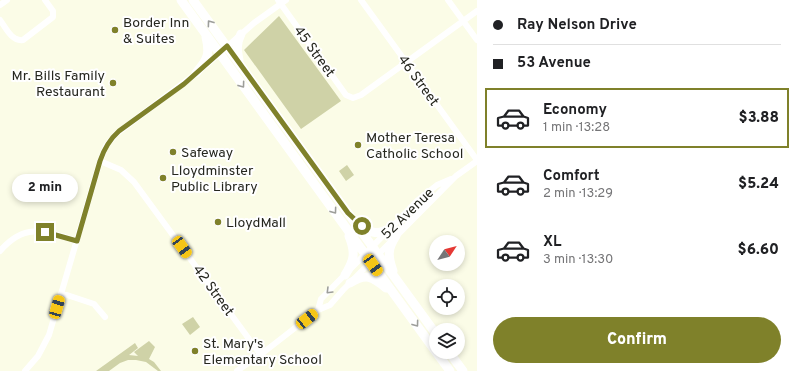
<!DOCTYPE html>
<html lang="en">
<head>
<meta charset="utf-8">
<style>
  body { margin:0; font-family:Overpass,sans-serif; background:#f6f6f6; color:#202124; height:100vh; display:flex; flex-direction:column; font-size:15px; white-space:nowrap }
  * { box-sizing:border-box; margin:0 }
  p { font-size:13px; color:#757577 }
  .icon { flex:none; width:22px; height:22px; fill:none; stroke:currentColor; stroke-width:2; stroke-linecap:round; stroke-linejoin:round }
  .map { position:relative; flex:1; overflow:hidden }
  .panel { display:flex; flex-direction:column; background:#fff; width:320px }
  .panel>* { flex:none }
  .banner { display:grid; align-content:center; height:88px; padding:0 16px; background:#fff }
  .needle { width:26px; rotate:54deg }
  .controls { position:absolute; left:429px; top:235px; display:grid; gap:8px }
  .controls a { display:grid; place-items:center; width:36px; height:36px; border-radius:50%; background:#fff; box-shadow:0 2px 6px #0003; font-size:20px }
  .end { position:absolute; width:18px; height:18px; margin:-9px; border:5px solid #7f812a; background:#fff; box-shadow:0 0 0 2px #fff }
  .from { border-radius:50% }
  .bubble { position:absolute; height:28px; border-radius:14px; background:#fff; box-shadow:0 2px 6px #0003; font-size:13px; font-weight:800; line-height:28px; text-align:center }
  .car { position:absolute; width:12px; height:24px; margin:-12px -6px; border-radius:5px; box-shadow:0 0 3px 1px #0007; background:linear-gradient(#f5c518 24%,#345 0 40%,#f5c518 0 76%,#345 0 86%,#f5c518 0) }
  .banner b { display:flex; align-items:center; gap:14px; height:38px; font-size:15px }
  .banner b+b { border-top:1px solid #e0e0e0 }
  .banner i { width:10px; height:10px; background:#202124 }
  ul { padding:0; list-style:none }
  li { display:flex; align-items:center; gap:12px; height:60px; margin:0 8px 6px; padding:0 8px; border:2px solid transparent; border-radius:0px }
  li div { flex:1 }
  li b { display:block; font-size:15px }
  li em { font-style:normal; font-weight:800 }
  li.on { border-color:#7f812a }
  li>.icon { width:36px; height:36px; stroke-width:1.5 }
  .action { display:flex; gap:8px; margin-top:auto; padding:8px 16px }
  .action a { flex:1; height:46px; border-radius:24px; background:#7f812a; color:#fff; font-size:16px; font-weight:800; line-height:46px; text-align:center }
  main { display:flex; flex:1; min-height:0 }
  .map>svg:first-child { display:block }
  .green { fill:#cfd2a7 }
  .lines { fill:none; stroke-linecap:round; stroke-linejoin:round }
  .minor { stroke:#fff; stroke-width:6 }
  .highway { stroke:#fff; stroke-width:9 }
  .oneway { stroke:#9d9e9a }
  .route { stroke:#7f812a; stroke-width:5 }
  .poi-dot { fill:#7f812a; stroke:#fff; stroke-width:1.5 }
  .labels { text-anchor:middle; stroke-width:4; stroke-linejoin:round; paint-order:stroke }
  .poi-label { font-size:14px; fill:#26271f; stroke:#fff; text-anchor:start }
  .street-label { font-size:14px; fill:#26271f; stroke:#fff }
</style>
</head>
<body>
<main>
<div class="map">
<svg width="477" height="371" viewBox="0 0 477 371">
  <rect width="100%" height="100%" fill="#fbfce7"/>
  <path class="green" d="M279,16L341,101L301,129L244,50Z
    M347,165L354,175L346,181L339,171Z
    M193,317L200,327L190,335L182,324Z
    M149,341L155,347L149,359L154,362L161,371H158L146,362L136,360H128L120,363L109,371H96L135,343L138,348L129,355L138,356L134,352Z"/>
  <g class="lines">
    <path class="minor" d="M278,0L346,95L353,98L361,95L477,11
      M361,0L477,160
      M448,0L477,40
      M0,5L7,0
      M0,20C6,28 12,42 23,40L53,17V11L45,0
      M205,66L254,23L286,0
      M100,161L121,170L134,182L260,354
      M0,251C25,222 45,231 77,241
      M61,293L94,304L105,317
      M318,310L321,299L418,200L437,185L451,179
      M25,371L38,356L49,335L100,161L106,146L116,134L198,72
      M237,371L264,352L318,310L330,305L343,290L456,176L477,161"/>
    <path class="highway" d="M181,0L436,352
      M193,0L436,334
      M239,60C237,50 236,44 241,34
      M196,73C208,59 210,54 206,37
      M359,223C371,235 378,235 393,227
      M393,271C388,257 387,249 396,236
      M345,275C354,261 356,253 349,236
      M350,283C366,273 372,276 386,288
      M436,352L450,371
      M449,352L463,371"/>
  </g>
  <defs><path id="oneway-chevron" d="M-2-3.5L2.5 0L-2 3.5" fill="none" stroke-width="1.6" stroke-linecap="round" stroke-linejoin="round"/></defs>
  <g class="oneway">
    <use href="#oneway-chevron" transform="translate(210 23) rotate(-126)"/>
    <use href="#oneway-chevron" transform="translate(242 85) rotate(54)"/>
    <use href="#oneway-chevron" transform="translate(334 211) rotate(54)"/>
    <use href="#oneway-chevron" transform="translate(329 291) rotate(135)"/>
    <use href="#oneway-chevron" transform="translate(416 324) rotate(54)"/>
  </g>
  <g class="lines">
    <path class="route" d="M45,232L77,241L100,161C104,149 109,140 119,131L184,84L227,46L348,213L362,226"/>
  </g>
  <g class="poi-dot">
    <circle cx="115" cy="30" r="4"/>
    <circle cx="113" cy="83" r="4"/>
    <circle cx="358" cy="145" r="4"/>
    <circle cx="173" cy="152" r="4"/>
    <circle cx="163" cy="178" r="4"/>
    <circle cx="218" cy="222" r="4"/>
    <circle cx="195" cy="351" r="4"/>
  </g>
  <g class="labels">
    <g class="poi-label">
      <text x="123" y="27">Border Inn<tspan x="123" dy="16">&amp; Suites</tspan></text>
      <text x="105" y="80" text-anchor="end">Mr. Bills Family<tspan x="105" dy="16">Restaurant</tspan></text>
      <text x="366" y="142">Mother Teresa<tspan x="366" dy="16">Catholic School</tspan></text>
      <text x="181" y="157">Safeway</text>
      <text x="171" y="175">Lloydminster<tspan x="171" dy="16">Public Library</tspan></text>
      <text x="226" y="227">LloydMall</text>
      <text x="203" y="348">St. Mary's<tspan x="203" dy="16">Elementary School</tspan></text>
    </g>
    <g class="street-label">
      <text transform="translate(315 51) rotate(54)" y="5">45 Street</text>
      <text transform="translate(419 80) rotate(54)" y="5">46 Street</text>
      <text transform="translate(407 213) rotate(-44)" y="5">52 Avenue</text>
      <text transform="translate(214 290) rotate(54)" y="5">42 Street</text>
    </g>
  </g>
</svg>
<div class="controls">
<a><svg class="needle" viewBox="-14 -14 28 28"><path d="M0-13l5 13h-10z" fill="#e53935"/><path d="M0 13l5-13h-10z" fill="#757577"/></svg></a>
<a><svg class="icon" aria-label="locate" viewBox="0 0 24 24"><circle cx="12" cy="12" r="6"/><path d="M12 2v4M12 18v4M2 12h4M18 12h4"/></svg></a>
<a><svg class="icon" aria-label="layers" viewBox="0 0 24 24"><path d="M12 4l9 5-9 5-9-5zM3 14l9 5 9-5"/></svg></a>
</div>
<i class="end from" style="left:362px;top:226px"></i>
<i class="end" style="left:45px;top:232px"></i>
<div class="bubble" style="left:12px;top:174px;width:66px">2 min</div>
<i class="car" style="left:182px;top:247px;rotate:144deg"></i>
<i class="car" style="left:373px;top:265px;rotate:144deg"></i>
<i class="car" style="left:57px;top:307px;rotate:16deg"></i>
<i class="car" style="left:307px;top:319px;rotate:52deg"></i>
</div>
<section class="panel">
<div class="banner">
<b><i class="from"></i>Ray Nelson Drive</b>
<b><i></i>53 Avenue</b>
</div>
<ul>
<li class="on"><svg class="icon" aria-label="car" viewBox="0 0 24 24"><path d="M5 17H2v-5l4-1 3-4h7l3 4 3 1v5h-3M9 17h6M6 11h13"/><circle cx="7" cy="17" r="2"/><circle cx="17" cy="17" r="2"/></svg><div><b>Economy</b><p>1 min · 13:28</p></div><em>$3.88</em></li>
<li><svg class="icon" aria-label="car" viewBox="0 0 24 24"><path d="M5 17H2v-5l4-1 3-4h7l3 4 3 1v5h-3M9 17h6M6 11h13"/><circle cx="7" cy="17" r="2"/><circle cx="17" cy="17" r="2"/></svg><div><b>Comfort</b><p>2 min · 13:29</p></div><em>$5.24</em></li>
<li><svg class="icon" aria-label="car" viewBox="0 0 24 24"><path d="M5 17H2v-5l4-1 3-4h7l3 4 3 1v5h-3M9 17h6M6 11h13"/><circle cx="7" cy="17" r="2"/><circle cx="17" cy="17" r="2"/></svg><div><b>XL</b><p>3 min · 13:30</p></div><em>$6.60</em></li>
</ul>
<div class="action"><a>Confirm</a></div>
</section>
</main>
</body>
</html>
